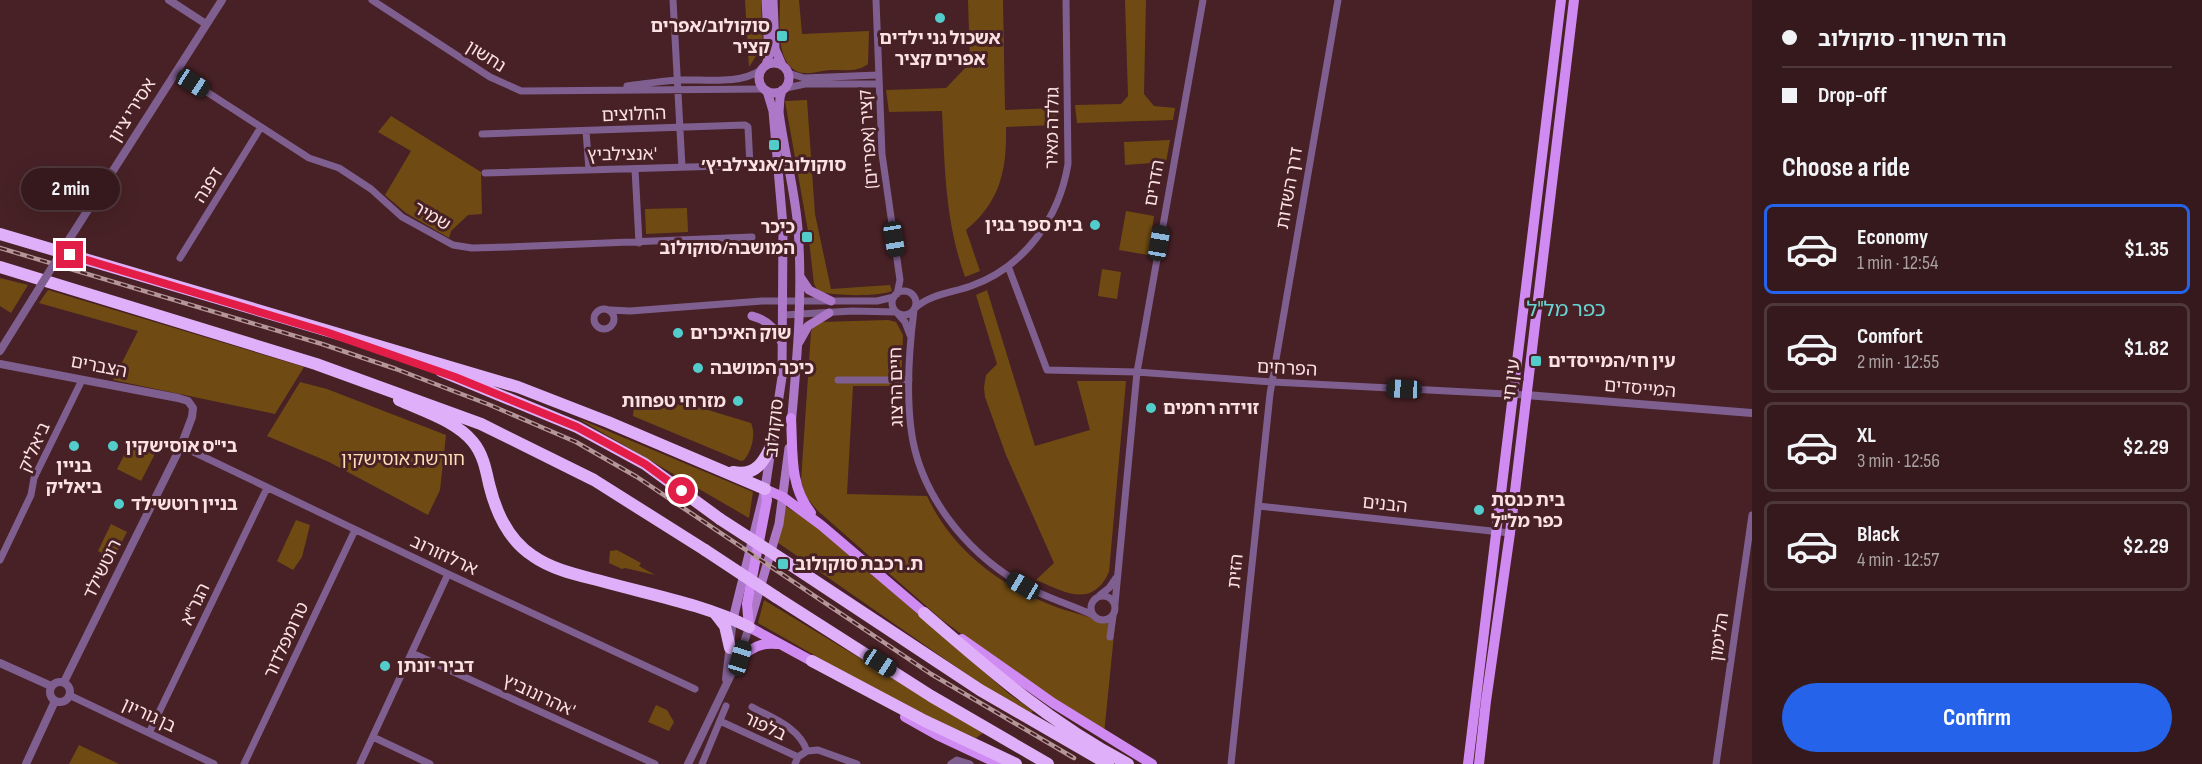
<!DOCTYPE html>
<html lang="en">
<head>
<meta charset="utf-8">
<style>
  body { margin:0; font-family:"Sofia Sans Condensed","Noto Sans Hebrew",sans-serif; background:#3d2225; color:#f1f3f6; height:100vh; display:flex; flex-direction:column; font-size:22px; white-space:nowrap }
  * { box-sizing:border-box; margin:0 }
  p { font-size:20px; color:#aaa0a3 }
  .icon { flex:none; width:33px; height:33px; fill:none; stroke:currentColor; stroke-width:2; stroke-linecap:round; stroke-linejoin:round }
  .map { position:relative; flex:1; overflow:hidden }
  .panel { display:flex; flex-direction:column; background:#35191c; width:450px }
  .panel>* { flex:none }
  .top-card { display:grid; align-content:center; height:132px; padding:0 30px; background:#35191c }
  .end { position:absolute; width:27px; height:27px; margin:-14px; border:8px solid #e11d48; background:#fff; box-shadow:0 0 0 3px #fff }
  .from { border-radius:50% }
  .bubble { position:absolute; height:42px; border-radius:21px; background:#35191c; box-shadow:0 6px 24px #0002,0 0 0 2px #4f383b; font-size:20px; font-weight:700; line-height:42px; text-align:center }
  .car { position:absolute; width:18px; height:36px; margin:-18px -9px; border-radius:8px; box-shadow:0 0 4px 2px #0007; background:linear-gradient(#222 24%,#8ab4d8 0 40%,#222 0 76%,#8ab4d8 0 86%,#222 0) }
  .top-card b { display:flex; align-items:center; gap:21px; height:57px; font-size:22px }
  .top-card b+b { border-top:2px solid #4f383b }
  .top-card i { width:15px; height:15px; background:#f1f3f6 }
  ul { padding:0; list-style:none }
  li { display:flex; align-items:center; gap:18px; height:90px; margin:0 12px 9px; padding:0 18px; border:3px solid #4f383b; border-radius:9px }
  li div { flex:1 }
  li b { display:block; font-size:22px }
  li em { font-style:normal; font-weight:700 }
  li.selected { border-color:#2563eb }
  li>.icon { width:54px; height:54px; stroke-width:1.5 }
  h2 { padding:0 30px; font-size:27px; line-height:72px }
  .cta { display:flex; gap:12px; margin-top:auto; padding:12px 30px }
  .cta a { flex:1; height:69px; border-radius:36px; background:#2563eb; color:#fff; font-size:24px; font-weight:700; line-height:69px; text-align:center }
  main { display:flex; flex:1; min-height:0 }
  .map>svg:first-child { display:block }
  .green { fill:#6f4b13 }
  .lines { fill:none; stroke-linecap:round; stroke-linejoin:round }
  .minor { stroke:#7f5f90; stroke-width:7 }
  .tertiary { stroke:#7f5f90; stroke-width:8 }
  .secondary { stroke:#ad78c7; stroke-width:9 }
  .primary { stroke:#d08bf2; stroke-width:10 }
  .motorway { stroke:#e0aff9; stroke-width:12 }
  .rail-casing { stroke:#b59698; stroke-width:4.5 }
  .rail { stroke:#472125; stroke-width:2; stroke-dasharray:7; stroke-linecap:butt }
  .tertiary-bridge { stroke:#7f5f90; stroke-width:8 }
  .motorway-bridge { stroke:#e0aff9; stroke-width:12 }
  .route { stroke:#e11d48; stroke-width:8 }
  .poi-dot { fill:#53cdcb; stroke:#472125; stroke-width:2 }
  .labels { text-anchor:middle; stroke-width:6; stroke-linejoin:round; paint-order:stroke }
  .poi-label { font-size:18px; font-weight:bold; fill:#fce1e3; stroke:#472125; text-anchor:start }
  .street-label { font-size:18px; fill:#fce1e3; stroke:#472125 }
  .park-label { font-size:18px; fill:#fedfb7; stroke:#472125 }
  .quarter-label { font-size:21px; fill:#68d4d3; stroke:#472125 }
</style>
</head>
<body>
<main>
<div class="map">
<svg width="1752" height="764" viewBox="0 0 1752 764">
  <rect width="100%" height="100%" fill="#472125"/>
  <path class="green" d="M745,0H761L763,45L749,67Z
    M780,0H799L802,34L869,31L868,64C859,72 844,70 832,70C823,70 813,74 804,73C774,70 780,21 780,0Z
    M968,0H1003L1005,110L1057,108L1056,125L1006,127C1007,170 1000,202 966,230L980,271L965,277C945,220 945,170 942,111L889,112L886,90L946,88L970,63Z
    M1125,0H1146L1144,94L1154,106L1175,108L1173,120L1077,123L1075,105L1121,104L1128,96Z
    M807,100L815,214L831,289L890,285L892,291C878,297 832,296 818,291L814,284L808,231L785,101Z
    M391,116L481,172L482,214L468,215L451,231L449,238L406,213L385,195L411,151L378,132Z
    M1170,140L1166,162L1125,165L1124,142Z
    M687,208L688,232L646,234L645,209Z
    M1126,211L1154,216L1148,255L1119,250Z
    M1102,269L1121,272L1117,299L1098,296Z
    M0,278L28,285L11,313L0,306Z
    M48,290L304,367L275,414L113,380L138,331L39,303Z
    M987,290L1035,446L1090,430L1077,381H1126L1109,572C1092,609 1065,592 1036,580L1054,563L1006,455L985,397L984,387L986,375L997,364L976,295Z
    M888,320L896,322L903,335L901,386H853L847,494L927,496C951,548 997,584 1051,605C1068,612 1086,615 1103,622L1116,615L1104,734L1044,695L941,619L818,511L806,497L801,481L811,332L813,325L818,322Z
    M300,382L327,389L446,435L440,490L428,515L329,462L267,436Z
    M643,393L662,396L751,423C756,434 752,451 744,460L741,461L633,416L634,406Z
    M577,418L753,492L749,518Z
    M132,440L156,452L141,481L117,469Z
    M785,506L817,526L1008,693L1033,711L1029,715L995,694L777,542Z
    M296,520L310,525L302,557L293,570L277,561Z
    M111,524L127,532L113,559L98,551Z
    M617,550L641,563L639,566L655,575L625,568L622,569L609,563L610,551Z
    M764,600L983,733L976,738C900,706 830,664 758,623Z
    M656,705L667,710L674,722L669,731L648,722Z
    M79,745L119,764H69Z"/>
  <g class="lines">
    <path class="minor" d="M372,0L490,77L521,91L765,89
      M673,0L682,167
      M876,0L882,154L900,280L897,294
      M176,72L309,158L339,168L371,189L402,217L453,245L472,248L508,247L752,237
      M788,73L804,78L878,75
      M627,86C644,84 661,81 678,80C705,79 739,85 761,70
      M786,88L805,84H878
      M586,131L589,170
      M482,134L745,125L748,127L750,166
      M635,169L639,243
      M485,173L759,165
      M180,258L261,127
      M1008,266L1047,370L1137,372L1273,382L1526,395
      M892 303a12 12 0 1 1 24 0a12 12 0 1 1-24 0Z
      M915,308C931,294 951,293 971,286C1024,267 1059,219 1068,164L1066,0
      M594 319a10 10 0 1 1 20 0a10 10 0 1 1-20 0Z
      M610,310L630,311L762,301H877L894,297
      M914,310C909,349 906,389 911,429C919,494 966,552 1021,584C1044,597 1069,604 1093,615
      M898,314L905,322L910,335
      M784,315L852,311L896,312
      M838,380H909
      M181,446L448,574L695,689
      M1258,506L1510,533
      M0,560L31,495L34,478L82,380
      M1100,595L1109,588L1116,578
      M1091 608a12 12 0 1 1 24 0a12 12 0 1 1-24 0Z
      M1115,604L1137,372L1203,0
      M1110,637L1113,616
      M412,653L655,764
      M69,695L214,764
      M752,707C772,718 799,727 807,751L818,750L857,764
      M720,721L798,757
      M149,733L267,488
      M373,737L430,764
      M244,764L355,530
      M360,764L448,574
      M702,764L726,706
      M795,764L798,757L807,751
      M951,764L957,760L970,764
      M1231,764L1270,394L1338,0
      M1716,764L1752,515"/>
    <path class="tertiary" d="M169,0L206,24
      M70,238L222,0
      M0,351L33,298
      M0,364L178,398L188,401L193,408L192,417L181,446L64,682
      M1526,395L1752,413
      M0,663L51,686
      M726,679L733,619
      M50 692a10 10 0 1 1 20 0a10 10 0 1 1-20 0Z
      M26,764L55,701
      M688,764L739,658L749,627"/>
    <path class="secondary" d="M773,0L775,49L782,65
      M759 78a15 15 0 1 1 30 0a15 15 0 1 1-30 0Z
      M766,65L769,55L766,0
      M782,90L780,98L779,112C784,151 795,190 798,229C803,295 797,360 791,426
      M801,278L809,290L831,301
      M752,316C767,320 776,328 782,343
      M799,342L808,326L829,313
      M733,619L765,489L782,377L783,226L773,111L767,91
      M750,622L779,524L789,448"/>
    <path class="primary" d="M791,418C793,451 789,486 811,513
      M765,489L783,497L821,525L929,617
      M765,489L767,500L747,604L749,627L817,664
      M962,639L1053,703L1152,764
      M739,658C752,648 761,642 777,644
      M905,717L937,735L999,764
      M1468,764L1561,0
      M1479,764L1486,701L1510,533L1574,0"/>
    <path class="motorway" d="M0,234L518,387L608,422L765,489
      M0,267L316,364L481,424L594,480L705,550
      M441,371L577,427L645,464L720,519
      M399,400C423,411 456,421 473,442C483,454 486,470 489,484C496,513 508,540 533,556C553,570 578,575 601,581C651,595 703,604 749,627
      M733,472C758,477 765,459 774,440
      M791,565L980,690L1108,764
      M776,597L931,696L1048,764
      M715,613L725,626L730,648
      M924,613C991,671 1049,722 1128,764
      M812,661L925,721L1016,764"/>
    <g class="rail-casing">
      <path id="rail" d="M0,248L322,344L396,369L490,405L576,442L637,477L931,674L1074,758"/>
    </g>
    <use href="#rail" class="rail"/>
    <path class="tertiary-bridge" d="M33,298L70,238"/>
    <path class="motorway-bridge" d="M720,519L791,565
      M705,550L776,597"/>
  </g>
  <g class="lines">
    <path class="route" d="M70,255L326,332L455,377L577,427L645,464L682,491"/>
  </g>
  <g class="poi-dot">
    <circle cx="940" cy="18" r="6"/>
    <rect x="776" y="30" width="12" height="12" rx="3"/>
    <rect x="768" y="139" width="12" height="12" rx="3"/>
    <circle cx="1095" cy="225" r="6"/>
    <rect x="801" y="231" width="12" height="12" rx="3"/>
    <circle cx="678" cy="333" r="6"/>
    <rect x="1530" y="355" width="12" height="12" rx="3"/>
    <circle cx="698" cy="368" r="6"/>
    <circle cx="738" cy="401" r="6"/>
    <circle cx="1151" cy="408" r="6"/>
    <circle cx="74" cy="446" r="6"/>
    <circle cx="113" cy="446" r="6"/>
    <circle cx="119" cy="504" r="6"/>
    <circle cx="1479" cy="510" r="6"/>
    <rect x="777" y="558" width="12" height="12" rx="3"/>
    <circle cx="385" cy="666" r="6"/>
  </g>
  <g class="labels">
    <g class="poi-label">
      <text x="770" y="32" text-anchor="end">סוקולוב/אפרים<tspan x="770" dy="21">קציר</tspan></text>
      <text x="940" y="44" text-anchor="middle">אשכול גני ילדים<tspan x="940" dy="21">אפרים קציר</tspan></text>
      <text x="774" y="171" text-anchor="middle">סוקולוב/אנצילביץ׳</text>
      <text x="1083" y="231" text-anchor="end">בית ספר בגין</text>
      <text x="795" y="233" text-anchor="end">כיכר<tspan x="795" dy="21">המושבה/סוקולוב</tspan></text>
      <text x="690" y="339">שוק האיכרים</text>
      <text x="1548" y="367">עין חי/המייסדים</text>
      <text x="710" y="374">כיכר המושבה</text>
      <text x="726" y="407" text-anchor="end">מזרחי טפחות</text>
      <text x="1163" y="414">זוידה רחמים</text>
      <text x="125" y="452">בי"ס אוסישקין</text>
      <text x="74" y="472" text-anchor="middle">בניין<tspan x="74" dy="21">ביאליק</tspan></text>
      <text x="1491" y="506">בית כנסת<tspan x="1491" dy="21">כפר מל"ל</tspan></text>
      <text x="131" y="510">בניין רוטשילד</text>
      <text x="795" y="570">ת. רכבת סוקולוב</text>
      <text x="397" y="672">דביר יונתן</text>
    </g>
    <g class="street-label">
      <text transform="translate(486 56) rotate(32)" y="6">נחשון</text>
      <text transform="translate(132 110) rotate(-58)" y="6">אסירי ציון</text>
      <text transform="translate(634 114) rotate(-2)" y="6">החלוצים</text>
      <text transform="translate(1052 128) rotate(-89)" y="6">גולדה מאיר</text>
      <text transform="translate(868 139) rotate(-94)" y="6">קציר (אפריים)</text>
      <text transform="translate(622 154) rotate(-1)" y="6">אנצילביץ'</text>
      <text transform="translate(1154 183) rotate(-80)" y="6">הדרים</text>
      <text transform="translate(208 185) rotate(-58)" y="6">דפנה</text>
      <text transform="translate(1289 188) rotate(-80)" y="6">דרך השדות</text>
      <text transform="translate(432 216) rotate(30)" y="6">שמיר</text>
      <text transform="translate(99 366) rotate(11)" y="6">הצברים</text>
      <text transform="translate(1287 368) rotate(3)" y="6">הפרחים</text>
      <text transform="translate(1511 380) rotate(-83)" y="6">עין חי</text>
      <text transform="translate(896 387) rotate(-91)" y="6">חיים הרצוג</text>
      <text transform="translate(1640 388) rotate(5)" y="6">המייסדים</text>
      <text transform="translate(774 428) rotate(-84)" y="6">סוקולוב</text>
      <text transform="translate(34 447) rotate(-66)" y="6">ביאליק</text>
      <text transform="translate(1385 504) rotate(6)" y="6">הבנים</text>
      <text transform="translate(444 555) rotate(25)" y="6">ארלוזורוב</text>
      <text transform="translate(102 569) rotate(-64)" y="6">רוטשילד</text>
      <text transform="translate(1235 571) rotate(-84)" y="6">הזית</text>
      <text transform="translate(195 604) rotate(-64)" y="6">הגר"א</text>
      <text transform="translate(1719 637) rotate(-82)" y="6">הלימון</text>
      <text transform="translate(286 640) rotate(-65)" y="6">טרומפלדור</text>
      <text transform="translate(539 695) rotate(25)" y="6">אהרונוביץ'</text>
      <text transform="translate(149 715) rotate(25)" y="6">בן גוריון</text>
      <text transform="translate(765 726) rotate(25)" y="6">בלפור</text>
    </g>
    <g class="park-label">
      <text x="403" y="465">חורשת אוסישקין</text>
    </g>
    <g class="quarter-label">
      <text x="1566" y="316">כפר מל"ל</text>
    </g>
  </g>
</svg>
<i class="end from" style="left:682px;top:491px"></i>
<i class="end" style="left:70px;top:255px"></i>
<div class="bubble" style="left:21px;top:168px;width:99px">2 min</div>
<i class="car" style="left:193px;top:83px;rotate:123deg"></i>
<i class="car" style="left:894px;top:239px;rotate:171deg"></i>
<i class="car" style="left:1159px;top:243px;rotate:10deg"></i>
<i class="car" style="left:1404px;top:389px;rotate:273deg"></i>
<i class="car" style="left:1023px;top:586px;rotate:301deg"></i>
<i class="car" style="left:740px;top:658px;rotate:17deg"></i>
<i class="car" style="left:880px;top:663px;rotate:123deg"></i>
</div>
<section class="panel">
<div class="top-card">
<b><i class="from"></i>הוד השרון - סוקולוב</b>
<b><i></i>Drop-off</b>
</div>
<h2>Choose a ride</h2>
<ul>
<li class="selected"><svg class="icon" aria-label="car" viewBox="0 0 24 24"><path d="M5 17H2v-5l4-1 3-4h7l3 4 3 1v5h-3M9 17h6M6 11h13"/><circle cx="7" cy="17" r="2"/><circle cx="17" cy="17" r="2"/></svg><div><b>Economy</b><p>1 min · 12:54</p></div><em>$1.35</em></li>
<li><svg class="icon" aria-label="car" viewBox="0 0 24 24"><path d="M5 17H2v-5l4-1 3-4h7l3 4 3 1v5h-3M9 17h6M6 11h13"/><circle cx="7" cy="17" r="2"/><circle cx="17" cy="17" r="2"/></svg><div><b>Comfort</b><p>2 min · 12:55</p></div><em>$1.82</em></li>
<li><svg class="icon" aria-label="car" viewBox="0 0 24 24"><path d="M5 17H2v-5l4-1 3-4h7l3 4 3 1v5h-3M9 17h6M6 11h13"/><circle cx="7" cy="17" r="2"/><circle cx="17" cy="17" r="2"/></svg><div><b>XL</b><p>3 min · 12:56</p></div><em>$2.29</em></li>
<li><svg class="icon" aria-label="car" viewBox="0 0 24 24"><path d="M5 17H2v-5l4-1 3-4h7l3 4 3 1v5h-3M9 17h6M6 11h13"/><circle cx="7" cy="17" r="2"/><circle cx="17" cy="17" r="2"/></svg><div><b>Black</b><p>4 min · 12:57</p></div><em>$2.29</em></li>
</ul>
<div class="cta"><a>Confirm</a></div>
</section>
</main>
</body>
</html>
